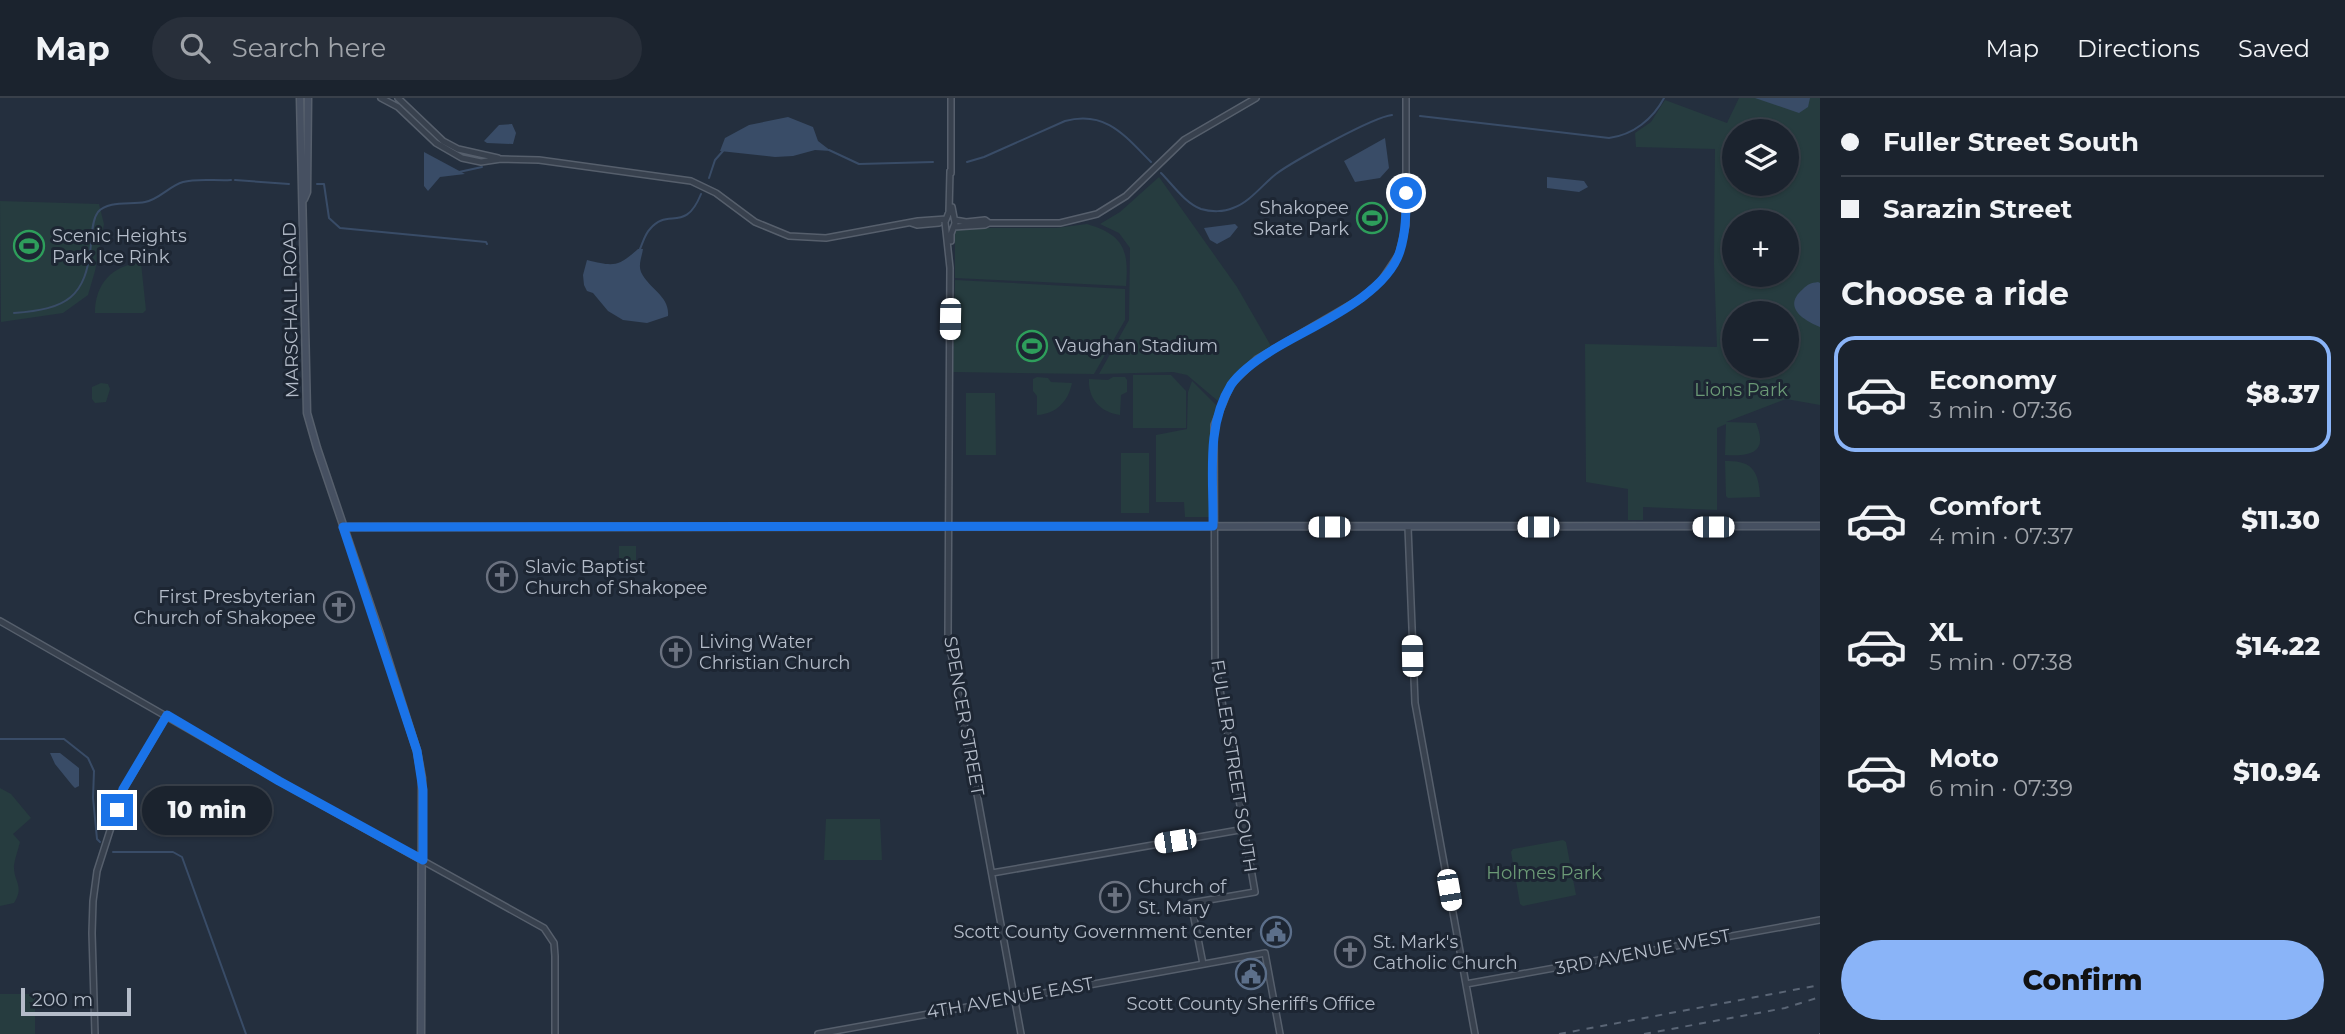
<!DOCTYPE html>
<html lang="en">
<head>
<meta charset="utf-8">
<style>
  body { margin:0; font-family:Montserrat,sans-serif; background:#282f3a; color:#f1f3f6; height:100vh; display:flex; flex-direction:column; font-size:26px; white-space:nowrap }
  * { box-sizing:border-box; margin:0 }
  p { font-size:23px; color:#a0a4aa }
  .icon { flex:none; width:38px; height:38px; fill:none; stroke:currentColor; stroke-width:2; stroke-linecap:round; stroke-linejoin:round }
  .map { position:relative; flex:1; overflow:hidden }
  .details { display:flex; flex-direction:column; background:#1b232e; width:525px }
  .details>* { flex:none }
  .hud { display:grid; align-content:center; height:154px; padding:0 21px; background:#1b232e }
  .controls { position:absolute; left:1722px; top:21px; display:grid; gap:14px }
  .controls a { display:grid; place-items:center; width:77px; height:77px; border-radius:50%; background:#1b232e; box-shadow:0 2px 5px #0004,0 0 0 2px #39404a; font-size:35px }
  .scale { position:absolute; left:21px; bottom:18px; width:110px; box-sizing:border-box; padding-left:7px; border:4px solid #b4bcc9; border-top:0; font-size:19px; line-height:24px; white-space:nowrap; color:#b4bcc9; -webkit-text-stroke:5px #1d2633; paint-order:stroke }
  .end { position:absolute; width:32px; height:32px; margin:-16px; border:9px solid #1a73e8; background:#fff; box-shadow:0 0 0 4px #fff }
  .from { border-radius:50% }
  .bubble { position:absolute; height:49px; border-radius:24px; background:#1b232e; box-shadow:0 2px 5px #0004,0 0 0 2px #39404a; font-size:23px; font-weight:800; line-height:49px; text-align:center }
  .car { position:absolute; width:21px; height:42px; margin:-21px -10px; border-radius:9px; box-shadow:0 0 5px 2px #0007; background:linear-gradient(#fff 24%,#345 0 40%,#fff 0 76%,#345 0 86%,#fff 0) }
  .hud b { display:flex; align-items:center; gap:24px; height:66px; font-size:26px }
  .hud b+b { border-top:2px solid #39404a }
  .hud i { width:18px; height:18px; background:#f1f3f6 }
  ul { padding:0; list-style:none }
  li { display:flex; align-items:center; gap:21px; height:116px; margin:0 14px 10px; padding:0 7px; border:4px solid transparent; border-radius:21px }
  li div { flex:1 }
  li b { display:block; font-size:26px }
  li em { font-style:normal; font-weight:800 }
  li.current { border-color:#8ab4f8 }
  li>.icon { width:63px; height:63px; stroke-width:1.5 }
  h2 { padding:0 21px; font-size:32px; line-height:84px }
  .primary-button { display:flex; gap:14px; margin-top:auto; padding:14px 21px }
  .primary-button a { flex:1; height:80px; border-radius:42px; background:#8ab4f8; color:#111; font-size:28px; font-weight:800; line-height:80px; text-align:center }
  header { display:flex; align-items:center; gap:42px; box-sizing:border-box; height:98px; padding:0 35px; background:#1b232e; border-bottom:2px solid #39404a }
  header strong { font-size:33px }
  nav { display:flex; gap:38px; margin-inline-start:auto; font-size:24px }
  .search { width:490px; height:63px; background:#282f3a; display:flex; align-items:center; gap:18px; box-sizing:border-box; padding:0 24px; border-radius:38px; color:#a0a4aa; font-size:26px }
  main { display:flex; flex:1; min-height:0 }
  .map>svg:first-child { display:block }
  .green { fill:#263c3f; fill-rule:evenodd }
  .water { fill:#394c67 }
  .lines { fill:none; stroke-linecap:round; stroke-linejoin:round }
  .stream { stroke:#394c67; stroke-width:2 }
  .tertiary-casing { stroke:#565f6c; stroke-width:8 }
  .secondary-casing { stroke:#565f6c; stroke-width:9 }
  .tertiary { stroke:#38414e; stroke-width:5 }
  .secondary { stroke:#465061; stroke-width:6 }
  .rail { stroke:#5a6575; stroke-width:2; stroke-dasharray:7 7; stroke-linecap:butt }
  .route { stroke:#1a73e8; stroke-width:9 }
  .labels { text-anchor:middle; stroke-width:6; stroke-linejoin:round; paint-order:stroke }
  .poi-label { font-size:18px; fill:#b4bcc9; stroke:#1d2633; text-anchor:start }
  .street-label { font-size:18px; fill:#b4bcc9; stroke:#1d2633 }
  .park-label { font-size:18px; fill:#6b9a76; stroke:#1d2633 }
</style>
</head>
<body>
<header>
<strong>Map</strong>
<div class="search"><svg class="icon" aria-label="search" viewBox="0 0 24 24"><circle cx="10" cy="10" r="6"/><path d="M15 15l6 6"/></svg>Search here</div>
<nav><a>Map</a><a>Directions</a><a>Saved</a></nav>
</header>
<main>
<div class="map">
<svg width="1820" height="936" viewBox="0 0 1820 936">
  <rect width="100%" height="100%" fill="#242f3e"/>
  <path class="green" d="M1739,0H1820V307L1786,301L1726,324L1756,325C1769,356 1749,358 1725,357L1726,326L1717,330V412L1643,409V422H1628V391L1586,384L1585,246L1717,249L1714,166L1715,51L1636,49L1635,35L1651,24L1665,2L1727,25ZM1734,33H1787V86H1734ZM1734,124H1787V177H1734ZM1734,215H1787V268H1734Z
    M1159,79L1237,189L1271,248C1248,263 1229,277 1218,303L1187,277L1173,274L1099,276L1129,222L1130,150L1119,135L1100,126L1120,114Z
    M0,103L99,106L104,126L95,173L88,197L63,215L1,224Z
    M1383,112L1382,128L1363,130L1362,113Z
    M1087,126C1124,137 1129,152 1126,188L955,180V130H1056Z
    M141,165L146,212L143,215H95C95,186 112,167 141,165Z
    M955,182L1125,191V222L1094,276L953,274Z
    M1133,277H1171L1186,293V330H1133Z
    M1037,279L1048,280L1051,284L1072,285C1068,304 1056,316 1037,317V298L1033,293V281Z
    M1113,279H1125L1127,282V294L1121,297L1120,317C1100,314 1088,301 1089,281L1108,282Z
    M1192,283L1216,307L1211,331L1210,419H1185L1184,404H1156V337L1187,331L1188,294Z
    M101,285L108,286L110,291L106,304L95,305L92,301V289Z
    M966,295H995L996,357H966Z
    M1121,355H1149V415H1121Z
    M1725,363C1752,362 1759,373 1760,399L1728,400L1726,398Z
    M619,448H636V468H619Z
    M0,690L11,696L31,720L13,736L20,744C18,752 15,760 14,767C13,784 25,787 14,805L0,808Z
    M826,721H880L882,762H824Z
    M1563,742L1566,744L1576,797L1523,808L1520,806L1511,754L1513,751Z
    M0,896H35V936H0Z"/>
  <path class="water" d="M1755,0H1810L1808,9L1799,15Z
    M788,19L813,29L818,43L831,53L815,52L793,58L775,59L720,53L725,40L749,27Z
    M512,26L516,35L513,46L487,45L484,43L499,27Z
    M1385,40L1389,70L1380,80L1355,84L1344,63Z
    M424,54L465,76L440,79L428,93L424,88Z
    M1547,79L1584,83L1588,89L1579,94L1547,90Z
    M1235,126L1238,129L1230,139L1217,146L1210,142L1204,130Z
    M638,151H643C642,158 638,167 641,174C649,191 670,198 668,218L647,225L623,222L608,213L593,195L587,193L584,187L583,177L587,162C613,168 617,170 638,151Z
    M1818,184L1820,185V229C1803,222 1782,209 1803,191C1808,186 1811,185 1818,184Z
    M50,655H60L79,670V688L75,690L72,687L55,666Z"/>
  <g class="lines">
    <path class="stream" d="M1420,18L1609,40C1633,37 1653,21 1664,0
      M829,52L859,66L933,64
      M967,64L984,59L1065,23C1106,12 1125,38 1151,64
      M459,74L482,69
      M1161,75C1173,87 1185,105 1201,111C1211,114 1224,114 1233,110C1250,104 1262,87 1276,76C1292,64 1373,19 1392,17
      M709,80L715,62L723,53
      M235,82L289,86
      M317,86H324L329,120L340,130L486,144L487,146
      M640,151C643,144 645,136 650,131C668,109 685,136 701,96
      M14,215C67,211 86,200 91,146C92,136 92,122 98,114C108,102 131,107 145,104C160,101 169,88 183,84C197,80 216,83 231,82
      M0,641H64L88,660L94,673L93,700L97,741L100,744
      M113,754H173L182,759L246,936"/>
    <g class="tertiary-casing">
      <path id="tertiary" d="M381,0L398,9L436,45L462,60L481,64L501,61L539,62L691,83L716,95L755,124L789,138L826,140L918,123L946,121
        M398,0L443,43L458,51L498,60
        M950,73L949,114L945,124L950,170L948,538L1021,936
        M951,75V0
        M955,122L966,124L985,122L989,125
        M911,125L917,127L939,125
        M954,129L985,127L989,125H1060L1097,116L1126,98L1184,42L1256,0
        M951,143V136L955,125L952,109
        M1408,429L1415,605L1475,936
        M0,523L279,683L544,830L554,845L555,858V936
        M992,775L1245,731
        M1203,866L1191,805L1255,794L1215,563L1214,327L1231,286L1257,261L1362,200L1381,183L1399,156L1406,127V0
        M1466,886L1820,822
        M95,936L92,835L93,803L97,773L123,692L167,617
        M818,936L1265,855L1280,936"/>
    </g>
    <g class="secondary-casing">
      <path id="secondary" d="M300,0L307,315L317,350L380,536L417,653L422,680L421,936
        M304,101L307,94L308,0
        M343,429L1820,428"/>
    </g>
    <use href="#tertiary" class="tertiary"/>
    <use href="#secondary" class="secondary"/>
    <path class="rail" d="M1559,936L1820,887
      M1644,936L1785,910L1820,899
      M1819,936H1820"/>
  </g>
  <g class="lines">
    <path class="route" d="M117,712L123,691L167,617L279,683L423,762V692L417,653L343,429L1213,428C1214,383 1205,328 1231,287C1241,272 1261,259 1276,250C1314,227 1386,198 1400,153C1406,134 1406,115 1406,95"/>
  </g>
  <defs>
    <g id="stadium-ring" transform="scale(1.575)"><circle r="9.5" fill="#1d2633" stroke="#2e9e5b" stroke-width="1.5"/><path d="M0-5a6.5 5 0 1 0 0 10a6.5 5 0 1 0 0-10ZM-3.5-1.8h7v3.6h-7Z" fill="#2e9e5b"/></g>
    <g id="church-ring" transform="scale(1.575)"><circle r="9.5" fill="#1d2633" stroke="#6b7280" stroke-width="1.5"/><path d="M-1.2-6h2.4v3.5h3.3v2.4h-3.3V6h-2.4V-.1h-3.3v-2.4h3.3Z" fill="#6b7280"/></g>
    <g id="civic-ring" transform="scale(1.575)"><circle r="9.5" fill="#1d2633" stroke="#5c6f8a" stroke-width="1.5"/><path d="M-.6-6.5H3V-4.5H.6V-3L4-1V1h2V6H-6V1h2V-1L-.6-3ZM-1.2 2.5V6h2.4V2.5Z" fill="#5c6f8a"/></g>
  </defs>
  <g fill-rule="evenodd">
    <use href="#stadium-ring" x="1372" y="120"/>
    <use href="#stadium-ring" x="29" y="148"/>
    <use href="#stadium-ring" x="1032" y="248"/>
    <use href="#church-ring" x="502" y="479"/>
    <use href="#church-ring" x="339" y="509"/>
    <use href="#church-ring" x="676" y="554"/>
    <use href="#church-ring" x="1115" y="799"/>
    <use href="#civic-ring" x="1276" y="834"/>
    <use href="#church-ring" x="1350" y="854"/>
    <use href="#civic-ring" x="1251" y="876"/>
  </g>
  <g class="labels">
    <g class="poi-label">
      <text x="1349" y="116" text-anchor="end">Shakopee<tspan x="1349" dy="21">Skate Park</tspan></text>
      <text x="52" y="144">Scenic Heights<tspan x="52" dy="21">Park Ice Rink</tspan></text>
      <text x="1055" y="254">Vaughan Stadium</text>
      <text x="525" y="475">Slavic Baptist<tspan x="525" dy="21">Church of Shakopee</tspan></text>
      <text x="316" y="505" text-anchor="end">First Presbyterian<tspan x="316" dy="21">Church of Shakopee</tspan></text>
      <text x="699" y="550">Living Water<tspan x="699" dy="21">Christian Church</tspan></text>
      <text x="1138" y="795">Church of<tspan x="1138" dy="21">St. Mary</tspan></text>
      <text x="1253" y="840" text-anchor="end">Scott County Government Center</text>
      <text x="1373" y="850">St. Mark's<tspan x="1373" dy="21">Catholic Church</tspan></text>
      <text x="1251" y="912" text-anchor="middle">Scott County Sheriff's Office</text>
    </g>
    <g class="street-label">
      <text transform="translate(291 212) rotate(-91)" y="6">MARSCHALL ROAD</text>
      <text transform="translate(964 618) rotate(80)" y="6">SPENCER STREET</text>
      <text transform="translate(1234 668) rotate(81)" y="6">FULLER STREET SOUTH</text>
      <text transform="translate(1643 854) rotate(-11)" y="6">3RD AVENUE WEST</text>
      <text transform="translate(1010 900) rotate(-10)" y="6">4TH AVENUE EAST</text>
    </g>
    <g class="park-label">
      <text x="1741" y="298">Lions Park</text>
      <text x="1544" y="781">Holmes Park</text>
    </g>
  </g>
</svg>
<div class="controls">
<a><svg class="icon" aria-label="layers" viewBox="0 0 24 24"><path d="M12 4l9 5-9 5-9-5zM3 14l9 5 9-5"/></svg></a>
<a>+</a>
<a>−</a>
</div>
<div class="scale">200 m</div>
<i class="end from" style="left:1406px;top:95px"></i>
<i class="end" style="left:117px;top:712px"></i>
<div class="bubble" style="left:142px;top:688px;width:130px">10 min</div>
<i class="car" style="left:950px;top:221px;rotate:181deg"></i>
<i class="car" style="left:1329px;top:429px;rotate:270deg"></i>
<i class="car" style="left:1538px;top:429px;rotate:270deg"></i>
<i class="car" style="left:1713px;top:429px;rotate:270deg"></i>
<i class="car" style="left:1412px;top:558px;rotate:359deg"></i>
<i class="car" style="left:1175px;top:743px;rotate:261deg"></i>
<i class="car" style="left:1449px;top:792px;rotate:170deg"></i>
</div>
<section class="details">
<div class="hud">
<b><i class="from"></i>Fuller Street South</b>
<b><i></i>Sarazin Street</b>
</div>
<h2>Choose a ride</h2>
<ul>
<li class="current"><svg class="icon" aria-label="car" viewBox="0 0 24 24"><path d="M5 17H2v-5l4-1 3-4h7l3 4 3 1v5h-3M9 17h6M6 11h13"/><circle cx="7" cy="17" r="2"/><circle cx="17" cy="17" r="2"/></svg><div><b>Economy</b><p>3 min · 07:36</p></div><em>$8.37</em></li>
<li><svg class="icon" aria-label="car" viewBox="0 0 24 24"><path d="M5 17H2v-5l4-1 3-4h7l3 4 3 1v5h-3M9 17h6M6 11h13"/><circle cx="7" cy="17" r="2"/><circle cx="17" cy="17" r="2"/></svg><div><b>Comfort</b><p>4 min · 07:37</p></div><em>$11.30</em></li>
<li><svg class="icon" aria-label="car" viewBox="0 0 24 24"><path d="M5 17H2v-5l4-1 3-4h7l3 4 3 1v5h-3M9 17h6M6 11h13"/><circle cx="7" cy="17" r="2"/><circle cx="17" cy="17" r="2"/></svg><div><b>XL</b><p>5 min · 07:38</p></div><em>$14.22</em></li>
<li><svg class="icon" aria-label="car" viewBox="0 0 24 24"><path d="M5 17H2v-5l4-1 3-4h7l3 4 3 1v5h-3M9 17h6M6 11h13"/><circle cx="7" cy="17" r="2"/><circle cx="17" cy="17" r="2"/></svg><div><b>Moto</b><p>6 min · 07:39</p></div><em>$10.94</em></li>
</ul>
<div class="primary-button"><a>Confirm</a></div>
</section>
</main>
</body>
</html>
